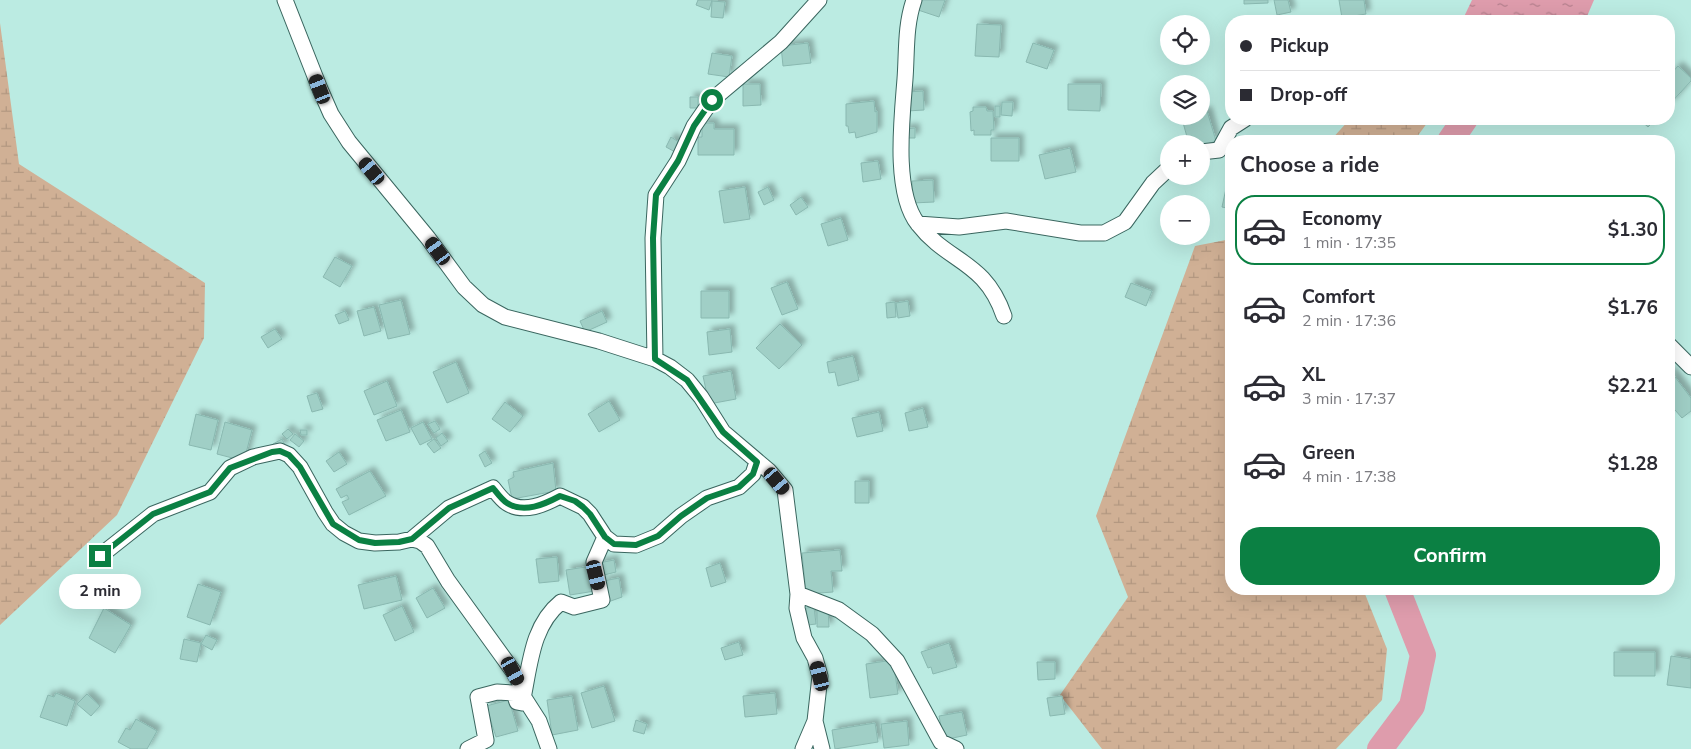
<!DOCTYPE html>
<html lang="en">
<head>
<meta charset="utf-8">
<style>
  body { margin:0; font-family:"Nunito Sans",sans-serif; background:#f7f7f7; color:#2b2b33; height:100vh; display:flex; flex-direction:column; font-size:19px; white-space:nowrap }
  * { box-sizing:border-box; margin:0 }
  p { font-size:16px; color:#7c7c81 }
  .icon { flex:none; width:28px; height:28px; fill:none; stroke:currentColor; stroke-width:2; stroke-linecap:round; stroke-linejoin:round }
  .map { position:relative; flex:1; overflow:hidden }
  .drawer { position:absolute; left:1225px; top:135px; width:450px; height:460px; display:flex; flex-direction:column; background:#fff; border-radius:20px; box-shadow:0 5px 20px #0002 }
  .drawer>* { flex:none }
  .top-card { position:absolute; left:1225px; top:15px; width:450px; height:110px; border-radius:20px; box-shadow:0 5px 20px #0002; display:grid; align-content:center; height:110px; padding:0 15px; background:#fff }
  .buttons { position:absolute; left:1160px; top:15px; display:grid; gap:10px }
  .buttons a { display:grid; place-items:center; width:50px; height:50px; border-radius:50%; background:#fff; box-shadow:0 5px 20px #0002; font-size:25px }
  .end { position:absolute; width:22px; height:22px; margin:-11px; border:6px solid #0b8043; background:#fff; box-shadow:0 0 0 2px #fff }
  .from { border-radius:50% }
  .bubble { position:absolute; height:35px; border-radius:18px; background:#fff; box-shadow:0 5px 20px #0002; font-size:16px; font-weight:700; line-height:35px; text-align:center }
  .car { position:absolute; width:15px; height:30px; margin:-15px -8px; border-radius:6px; box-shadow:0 0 4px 1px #0007; background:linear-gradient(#222 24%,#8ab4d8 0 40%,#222 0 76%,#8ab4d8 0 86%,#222 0) }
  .top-card b { display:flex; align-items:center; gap:18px; height:48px; font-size:19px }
  .top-card b+b { border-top:1px solid #e1e1e2 }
  .top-card i { width:12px; height:12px; background:#2b2b33 }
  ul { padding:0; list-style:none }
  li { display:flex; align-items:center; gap:15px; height:70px; margin:0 10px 8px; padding:0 5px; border:2px solid transparent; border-radius:20px }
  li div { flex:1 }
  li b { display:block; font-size:19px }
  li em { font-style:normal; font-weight:700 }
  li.active { border-color:#0b8043 }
  li>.icon { width:45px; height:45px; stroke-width:1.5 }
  h2 { padding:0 15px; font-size:22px; line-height:60px }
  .action { display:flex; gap:10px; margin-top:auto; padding:10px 15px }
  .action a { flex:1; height:58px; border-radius:20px; background:#0b8043; color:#fff; font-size:20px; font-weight:700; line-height:58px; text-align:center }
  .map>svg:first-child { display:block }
  .wetland { fill:url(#wetland-marsh) }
  .water { fill:url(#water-ripples) }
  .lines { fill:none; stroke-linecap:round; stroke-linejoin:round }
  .river { stroke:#de9cac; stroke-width:26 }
  .building { fill:#a0cfc6; stroke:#89b8b0; filter:url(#shadow) }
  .street-casing { stroke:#3a665f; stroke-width:17 }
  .street { stroke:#fff; stroke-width:15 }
  .route { stroke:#0b8043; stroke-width:6 }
</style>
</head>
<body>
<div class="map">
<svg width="1691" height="749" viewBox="0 0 1691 749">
  <defs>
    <pattern id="wetland-marsh" width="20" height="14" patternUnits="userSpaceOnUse" patternTransform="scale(1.25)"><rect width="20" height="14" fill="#d0b095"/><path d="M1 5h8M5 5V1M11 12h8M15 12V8" fill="none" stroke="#b29780"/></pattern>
    <pattern id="water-ripples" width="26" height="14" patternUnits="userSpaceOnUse" patternTransform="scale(1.25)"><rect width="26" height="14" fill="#de9cac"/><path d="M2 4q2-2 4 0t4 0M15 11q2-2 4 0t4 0" fill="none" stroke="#b37f8c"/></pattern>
    <filter id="shadow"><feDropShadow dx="4.5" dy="-4.5" stdDeviation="2.5" flood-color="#0004"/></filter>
  </defs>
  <rect width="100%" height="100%" fill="#bbebe2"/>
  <path class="wetland" d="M0,23L19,164L205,283L204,338L117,515L0,625Z
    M1350,119H1430L1414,141H1330Z
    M1231,239V589H1363L1387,649L1382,700L1336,749H1102L1060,695L1128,597L1096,516L1195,246Z"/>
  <path class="water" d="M1472,0H1594L1585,21H1462Z"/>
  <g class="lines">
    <path class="river" d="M1450,141L1465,119
      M1380,749L1412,706L1423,655L1397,589"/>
  </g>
  <path class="building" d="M698,0H712L709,10L696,5Z
    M921,0H945L939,17L918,10Z
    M1244,0H1268V3L1244,4Z
    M1274,0H1288L1291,12L1277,15Z
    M1339,0H1364L1366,14L1342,18Z
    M712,1L725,2L723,18L711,17Z
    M977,24L1001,25L999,57L975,56Z
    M808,43L811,63L783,66L781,46Z
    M1033,43L1054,50L1047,69L1026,62Z
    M712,53L732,56L729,77L708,74Z
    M1678,66L1691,78V81L1669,105V76Z
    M743,84H760L761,105L743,106Z
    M1068,84H1101L1100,111L1068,110Z
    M923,91L924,110L907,111L906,92Z
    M690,97H698V108H690Z
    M874,101L875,112L877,111V132L856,138L855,132L849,133L848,126H846V104Z
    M1002,102H1013L1012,116L1001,115Z
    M995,106H1000V117H995Z
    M973,107H986L987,111H993L994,130H991V135H974V130L971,131L970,112L973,111Z
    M1207,111L1216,141L1201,146V144H1189L1182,119L1201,116V113Z
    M1639,119H1656L1648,127Z
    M702,123H714V129H734V155H698V137H702Z
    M915,128V138H904V129Z
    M671,137L682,144L677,153L666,147Z
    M991,138H1019V161H991Z
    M1070,148L1076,172L1045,179L1039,155Z
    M878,161L881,179L863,182L861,163Z
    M933,180L934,202L913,203L912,181Z
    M1227,184L1231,185V209L1222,207Z
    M745,187L750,219L724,223L719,191Z
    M768,187L774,200L764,205L758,192Z
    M801,197L808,207L796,215L790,205Z
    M841,218L848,240L828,246L821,224Z
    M335,257L352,266L340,287L323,277Z
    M787,282L798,309L782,315L771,288Z
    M1131,283L1152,291L1146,306L1125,297Z
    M701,291H729V318H701Z
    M401,300L410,334L388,339L379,305Z
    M908,301L910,316L898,318L896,303Z
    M895,302L896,317L887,318L886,303Z
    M374,307L381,331L364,336L357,311Z
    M345,311L349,320L339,324L335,315Z
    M602,311L607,322L585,332L580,321Z
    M780,324L802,345L779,369L756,348Z
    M275,329L282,339L268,348L261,337Z
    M730,329L732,352L709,355L707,332Z
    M853,356L859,380L838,386L835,372L829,373L827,362Z
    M456,362L469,393L447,403L433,372Z
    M1669,369L1691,398V411L1682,418L1675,410L1669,415Z
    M731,371L736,399L709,404L703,376Z
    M387,381L397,406L374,415L364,391Z
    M317,393L323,409L312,412L307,396Z
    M609,401L620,420L599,432L588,414Z
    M505,402L523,416L510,432L492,419Z
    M923,408L928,427L909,431L905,413Z
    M401,410L410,432L386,441L377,420Z
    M879,412L883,431L857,437L852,418Z
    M196,414L218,420L211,450L189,445Z
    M435,421L440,429L434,433L428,424Z
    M225,422L252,430L244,461L217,454Z
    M423,422L432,439L420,445L411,428Z
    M288,429L293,434L287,439L282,434Z
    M300,430H307V435H301Z
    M442,433L448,441L441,446L436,438Z
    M295,434L304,441L299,447L290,440Z
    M282,439L285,445L277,449L273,444Z
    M434,439L441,448L434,453L427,444Z
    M485,451L492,463L485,467L479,455Z
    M339,452L347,464L334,472L326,461Z
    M553,463L556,491L512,499L508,480L514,477L513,472Z
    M370,471L386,496L349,515L342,502L349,499L347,495L341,498L336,489Z
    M855,481H869V503H855Z
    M840,550L842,571H831L833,592L806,594L802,553Z
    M557,557L559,581L539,583L536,559Z
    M614,560L616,572L600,576L598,563Z
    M720,563L726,582L711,587L706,568Z
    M592,566L595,591L570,595L566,570Z
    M396,576L402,600L364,609L358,585Z
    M619,578L622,597L608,602L603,581Z
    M198,584L221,592L210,625L187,617Z
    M433,588L445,608L427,618L416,598Z
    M402,606L414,632L395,641L383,615Z
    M814,607L816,624L808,625L806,608Z
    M104,608L131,625L115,653L89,638Z
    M817,608H828L829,627H817Z
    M206,635L217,640L212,650L201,644Z
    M184,639L201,643L197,662L180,659Z
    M739,642L743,655L725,660L721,648Z
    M949,643L957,667L933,674L931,667L928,668L921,652Z
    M1614,652H1655V676H1614Z
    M1671,656L1691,659V688L1667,685Z
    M893,660L898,694L870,698L866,664Z
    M1037,662H1055V679L1038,680Z
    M604,686L615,721L592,728L581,693Z
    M56,693L75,701L67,726L40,717L48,695L54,697Z
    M775,693L777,714L745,717L743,696Z
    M87,694L100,706L91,716L77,704Z
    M572,696L578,730L552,735L547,700Z
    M1062,696L1065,714L1050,716L1047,698Z
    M509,700L518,731L496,737L486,706Z
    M962,712L967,735L948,739L947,735L943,736L939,716Z
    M136,719L157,731L147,749H131L118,742L126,728L130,730Z
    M636,720L647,724L644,734L633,731Z
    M907,721L909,745L884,748L881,724Z
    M875,723L878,742L835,749L832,730Z"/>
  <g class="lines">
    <g class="street-casing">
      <path id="street" d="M285,0L320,89L331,114L349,142L428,238L464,287L483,305L505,317L599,341L655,359L670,367L687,380L701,397L723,432L769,471L785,490L798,594L797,608L804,638L815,658L820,676L815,721L822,749
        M914,0C905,26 907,52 905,79C902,118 893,192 918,224C948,263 985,260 1004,316
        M1201,152L1219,150L1231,128L1245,119
        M918,224L959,227L1006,221L1080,233H1104L1125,222L1153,183L1169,168
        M1669,345L1691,367
        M655,359L653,238L656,195L678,161L694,126L712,100L781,42L819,0
        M412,539L449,508L493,488C497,493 502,500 507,503C524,514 545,504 560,496L583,507L590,514L605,537L614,544L636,545L658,536L681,516L707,498L739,487L753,474L757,462
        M100,556L153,514L210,492L230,468L253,457L280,451L289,455L300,467L325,512L333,524L344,533L359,541L375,543L399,542L412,539L420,541L427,546L448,581L513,671L523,688V696L539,721L549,749
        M798,594L839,610L872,634L897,661L941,742L956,749
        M468,749L486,740L478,697L497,692L514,693L517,702L522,703C530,667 531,626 561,602L574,607L602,600L594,562L605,537
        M803,749L815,721"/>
    </g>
    <use href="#street" class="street"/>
  </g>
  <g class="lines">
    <path class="route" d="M100,556L153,514L210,492L230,468L272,452L280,451L289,455L300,467L333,524L359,540L375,543L399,542L412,539L449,508L493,488C497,493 502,500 507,503C524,514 545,504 560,496L575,501L583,507L590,514L605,537L614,544L636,545L658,536L681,516L707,498L739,487L753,474L757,462L723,432L687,380L655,359L653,238L656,195L678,161L694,126L712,100"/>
  </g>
</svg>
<div class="buttons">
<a><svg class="icon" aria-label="locate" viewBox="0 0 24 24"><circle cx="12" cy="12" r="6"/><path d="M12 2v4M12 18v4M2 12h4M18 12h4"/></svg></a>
<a><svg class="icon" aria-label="layers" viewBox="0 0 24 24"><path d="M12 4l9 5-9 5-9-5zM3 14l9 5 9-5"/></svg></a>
<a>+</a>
<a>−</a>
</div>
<i class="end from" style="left:712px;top:100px"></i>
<i class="end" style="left:100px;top:556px"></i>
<div class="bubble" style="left:59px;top:574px;width:82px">2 min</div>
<i class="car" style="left:320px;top:89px;rotate:339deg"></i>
<i class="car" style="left:372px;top:171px;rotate:320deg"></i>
<i class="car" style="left:438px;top:251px;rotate:324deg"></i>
<i class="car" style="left:777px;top:481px;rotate:140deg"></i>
<i class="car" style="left:596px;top:575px;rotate:166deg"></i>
<i class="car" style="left:513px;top:671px;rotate:151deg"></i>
<i class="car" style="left:820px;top:676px;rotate:346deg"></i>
<div class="top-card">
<b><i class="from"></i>Pickup</b>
<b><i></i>Drop-off</b>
</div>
<section class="drawer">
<h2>Choose a ride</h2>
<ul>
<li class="active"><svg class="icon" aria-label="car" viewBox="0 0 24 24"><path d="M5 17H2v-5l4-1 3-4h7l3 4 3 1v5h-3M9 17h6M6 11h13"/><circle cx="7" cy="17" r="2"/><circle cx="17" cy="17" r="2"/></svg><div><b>Economy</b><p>1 min · 17:35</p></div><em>$1.30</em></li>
<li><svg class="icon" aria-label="car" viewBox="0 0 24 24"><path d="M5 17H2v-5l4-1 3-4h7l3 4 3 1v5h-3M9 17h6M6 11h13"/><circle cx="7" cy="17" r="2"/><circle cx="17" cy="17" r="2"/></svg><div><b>Comfort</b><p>2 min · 17:36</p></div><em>$1.76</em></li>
<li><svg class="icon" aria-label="car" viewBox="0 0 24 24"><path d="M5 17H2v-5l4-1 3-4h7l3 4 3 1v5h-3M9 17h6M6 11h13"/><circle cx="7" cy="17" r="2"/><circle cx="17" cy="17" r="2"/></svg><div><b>XL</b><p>3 min · 17:37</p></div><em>$2.21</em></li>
<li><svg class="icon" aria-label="car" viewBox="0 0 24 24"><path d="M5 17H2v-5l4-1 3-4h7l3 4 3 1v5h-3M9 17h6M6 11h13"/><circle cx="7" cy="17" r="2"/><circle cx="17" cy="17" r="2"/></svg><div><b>Green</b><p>4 min · 17:38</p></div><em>$1.28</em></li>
</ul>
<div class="action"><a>Confirm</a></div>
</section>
</div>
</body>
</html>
